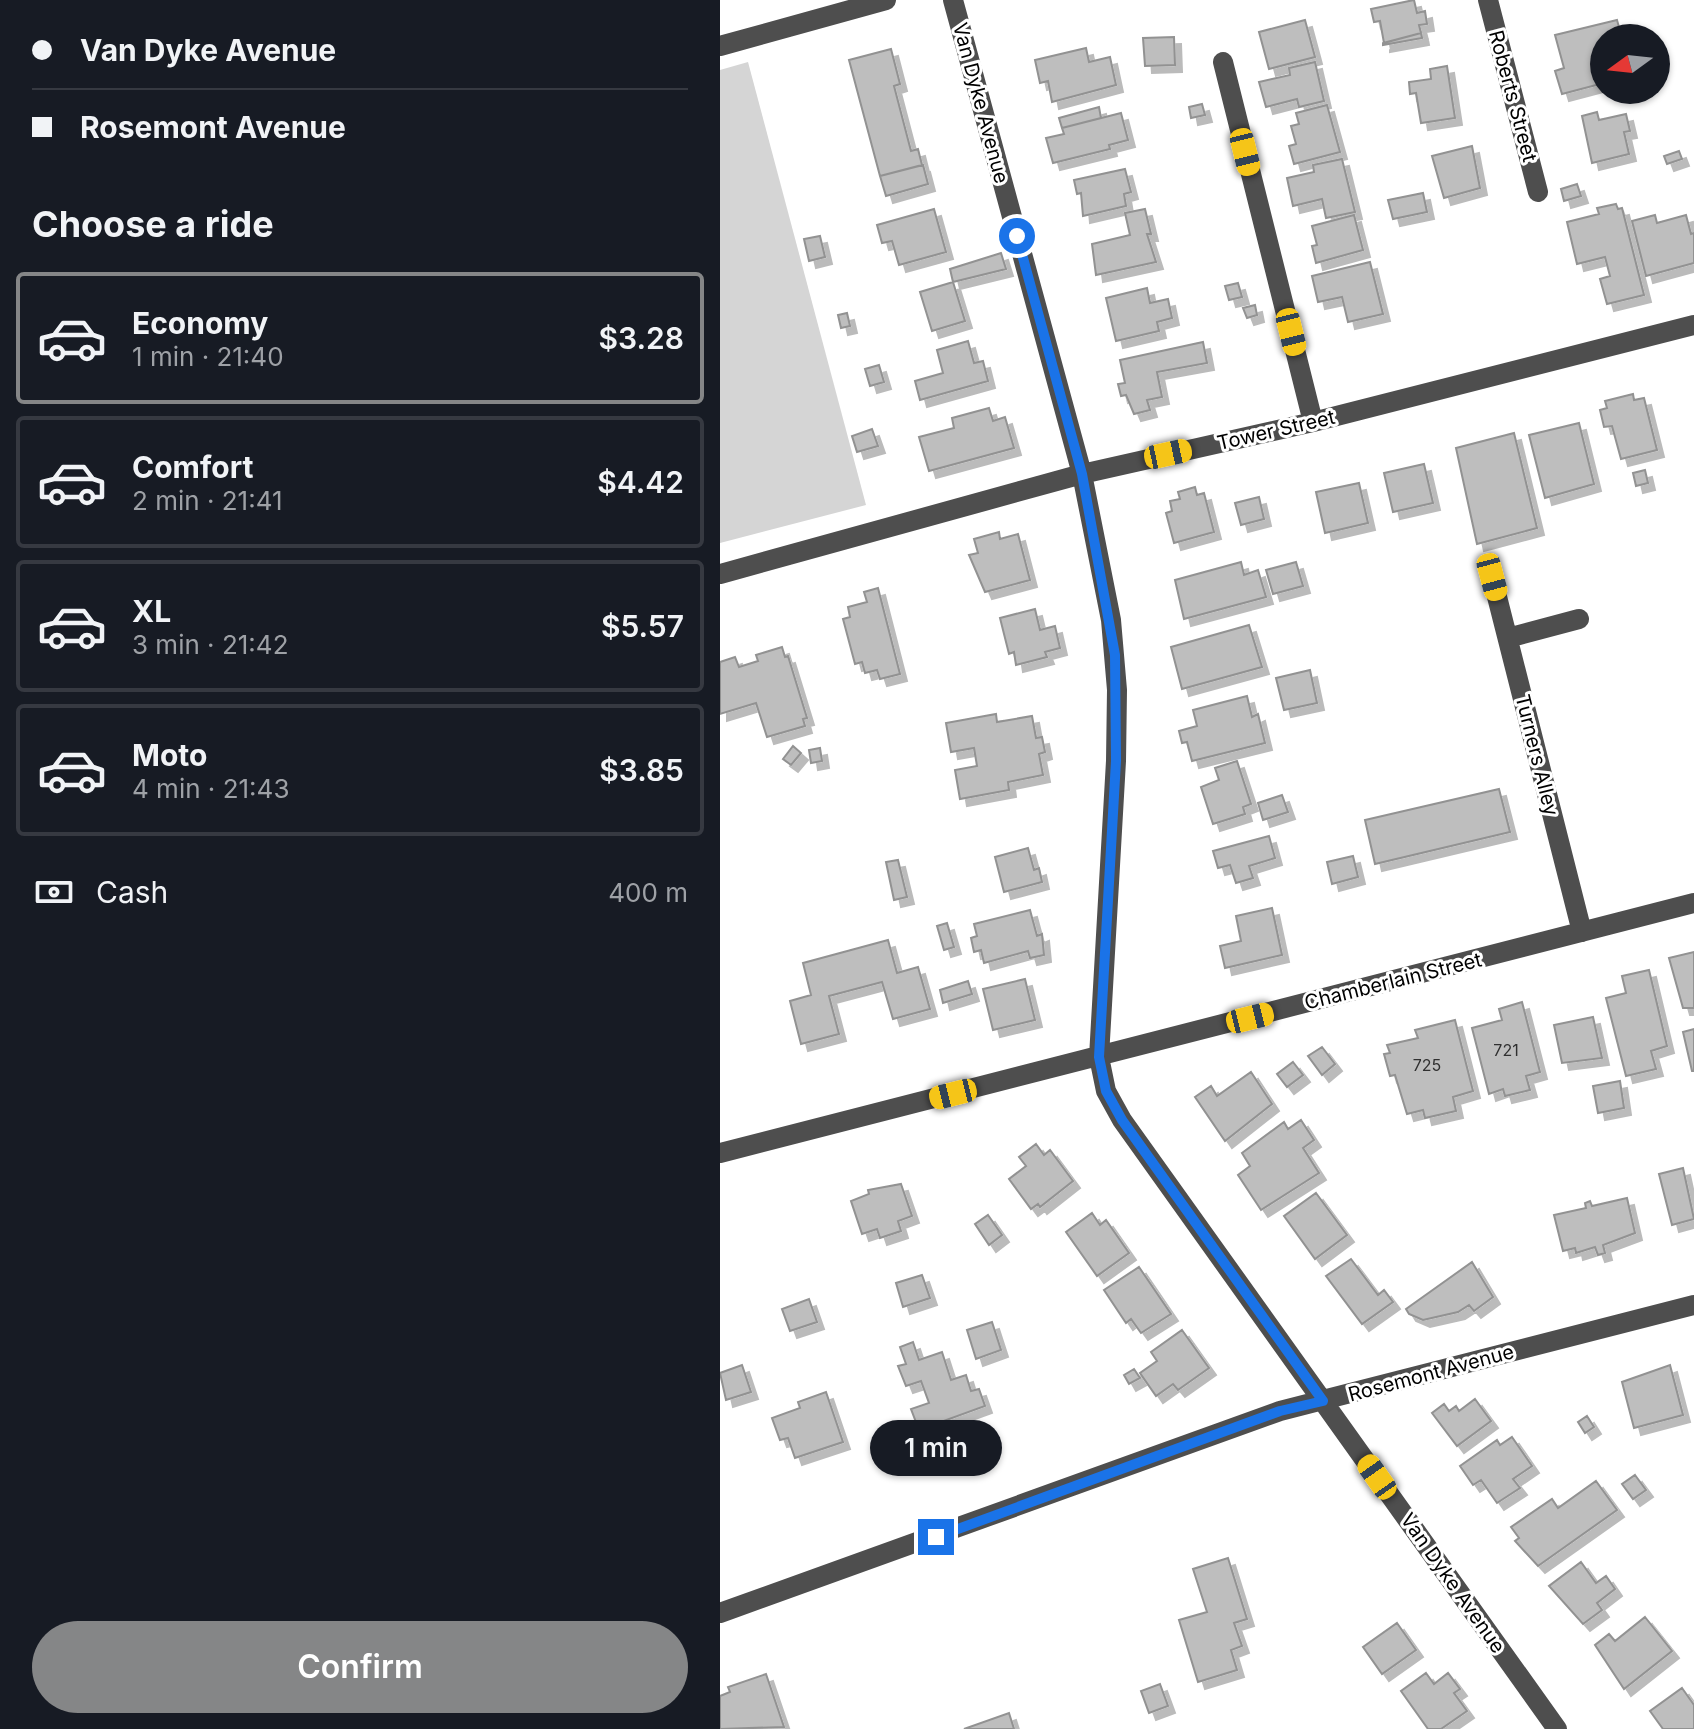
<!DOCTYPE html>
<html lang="en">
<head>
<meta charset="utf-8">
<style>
  body { margin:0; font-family:Inter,sans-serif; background:#20242c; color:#f1f3f6; height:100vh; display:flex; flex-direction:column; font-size:30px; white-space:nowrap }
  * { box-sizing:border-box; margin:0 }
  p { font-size:26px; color:#9ea1a6 }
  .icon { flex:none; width:44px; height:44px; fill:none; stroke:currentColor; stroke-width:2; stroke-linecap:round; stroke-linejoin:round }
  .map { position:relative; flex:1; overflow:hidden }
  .details { display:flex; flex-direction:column; background:#171b24; width:720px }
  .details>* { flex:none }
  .top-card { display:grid; align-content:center; height:176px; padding:0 32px; background:#171b24 }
  .needle { width:52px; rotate:255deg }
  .fabs { position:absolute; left:870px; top:24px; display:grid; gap:16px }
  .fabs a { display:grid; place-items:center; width:80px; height:80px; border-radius:50%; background:#171b24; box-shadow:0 2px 6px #0004; font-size:40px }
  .end { position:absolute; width:36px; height:36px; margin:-18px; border:10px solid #1a73e8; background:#fff; box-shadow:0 0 0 4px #fff }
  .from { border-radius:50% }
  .bubble { position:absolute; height:56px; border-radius:28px; background:#171b24; box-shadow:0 2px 6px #0004; font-size:26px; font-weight:600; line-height:56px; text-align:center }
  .car { position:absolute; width:24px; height:48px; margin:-24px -12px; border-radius:10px; box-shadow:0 0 6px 2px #0007; background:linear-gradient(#f5c518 24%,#345 0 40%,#f5c518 0 76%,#345 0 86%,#f5c518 0) }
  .top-card b { display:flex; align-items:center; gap:28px; height:76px; font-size:30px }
  .top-card b+b { border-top:2px solid #363941 }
  .top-card i { width:20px; height:20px; background:#f1f3f6 }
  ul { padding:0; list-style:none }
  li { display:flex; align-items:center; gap:24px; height:132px; margin:0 16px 12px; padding:0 16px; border:4px solid #363941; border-radius:8px }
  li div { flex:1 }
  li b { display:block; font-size:30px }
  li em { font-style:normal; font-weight:600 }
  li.selected { border-color:#858687 }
  li>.icon { width:72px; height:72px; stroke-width:1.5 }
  h2 { padding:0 32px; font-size:36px; line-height:96px }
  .pay { display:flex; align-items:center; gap:20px; height:88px; padding:0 32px; font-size:30px }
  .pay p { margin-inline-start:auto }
  .primary-button { display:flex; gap:16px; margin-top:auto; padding:16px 32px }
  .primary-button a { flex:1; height:92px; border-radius:48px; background:#858687; color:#fff; font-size:32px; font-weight:600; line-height:92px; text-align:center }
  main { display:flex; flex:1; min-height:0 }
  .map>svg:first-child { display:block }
  .green { fill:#d5d5d5 }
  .building { fill:#bebebe; stroke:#929292; stroke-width:2; filter:url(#shadow) }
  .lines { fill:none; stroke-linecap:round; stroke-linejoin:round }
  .minor { stroke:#4e4e4e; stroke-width:20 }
  .route { stroke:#1a73e8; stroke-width:10 }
  .labels { text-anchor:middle; stroke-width:6; stroke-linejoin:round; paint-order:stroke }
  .number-label { font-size:16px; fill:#303030 }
  .street-label { font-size:20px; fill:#000; stroke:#fff }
</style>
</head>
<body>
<main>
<section class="details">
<div class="top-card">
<b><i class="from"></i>Van Dyke Avenue</b>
<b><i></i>Rosemont Avenue</b>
</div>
<h2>Choose a ride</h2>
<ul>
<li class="selected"><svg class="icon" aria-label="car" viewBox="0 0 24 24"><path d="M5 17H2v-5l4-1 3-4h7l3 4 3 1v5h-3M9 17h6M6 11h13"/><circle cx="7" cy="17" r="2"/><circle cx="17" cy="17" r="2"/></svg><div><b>Economy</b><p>1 min · 21:40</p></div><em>$3.28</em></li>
<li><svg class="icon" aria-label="car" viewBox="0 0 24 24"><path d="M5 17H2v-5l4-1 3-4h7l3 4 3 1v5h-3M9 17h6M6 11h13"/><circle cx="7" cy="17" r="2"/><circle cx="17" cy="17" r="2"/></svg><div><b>Comfort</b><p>2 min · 21:41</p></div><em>$4.42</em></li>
<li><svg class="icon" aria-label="car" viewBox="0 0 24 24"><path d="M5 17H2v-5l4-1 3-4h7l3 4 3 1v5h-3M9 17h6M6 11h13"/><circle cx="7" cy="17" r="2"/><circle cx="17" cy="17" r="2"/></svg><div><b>XL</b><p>3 min · 21:42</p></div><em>$5.57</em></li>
<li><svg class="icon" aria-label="car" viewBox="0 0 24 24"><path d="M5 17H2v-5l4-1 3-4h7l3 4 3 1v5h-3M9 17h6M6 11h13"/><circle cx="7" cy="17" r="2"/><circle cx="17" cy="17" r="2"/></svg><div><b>Moto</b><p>4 min · 21:43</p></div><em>$3.85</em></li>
</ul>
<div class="pay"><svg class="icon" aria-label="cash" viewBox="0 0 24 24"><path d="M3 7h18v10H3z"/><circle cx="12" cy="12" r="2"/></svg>Cash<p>400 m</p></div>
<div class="primary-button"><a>Confirm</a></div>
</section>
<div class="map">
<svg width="974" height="1729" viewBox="0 0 974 1729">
  <defs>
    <filter id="shadow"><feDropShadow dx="7" dy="7" stdDeviation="0" flood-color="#0004"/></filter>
  </defs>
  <rect width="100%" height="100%" fill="#fff"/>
  <path class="green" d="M28,62L146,505L0,543V70Z"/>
  <path class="building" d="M694,0L697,13L705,11L707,24L699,25L701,33L664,43L660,21L654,22L651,9Z
    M585,20L595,57L549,69L539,32Z
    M897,20L902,38H884V83L842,94L835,71L844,68L835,35Z
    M701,33L702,38L663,45V43Z
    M454,37L455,65L425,66L423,38Z
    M366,48L369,62L390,57L396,85L332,102L328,81L320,83L315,60Z
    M171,49L180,84L174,86L191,151L198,149L202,165L160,176L129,60Z
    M595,62L604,101L579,107L577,99L546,107L539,82L570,75L569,68Z
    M727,66L735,118L701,123L696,93L690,94L689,82L711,79L710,69Z
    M482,104L485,115L471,118L469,107Z
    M607,105L620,152L574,164L569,146L576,144L571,126L579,124L576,113Z
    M379,107L381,118L342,128L339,118Z
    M877,112L879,120L906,114L910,131L904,132L909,154L872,163L862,116Z
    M401,113L408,140L389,145L390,149L333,163L326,138L344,134L342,128Z
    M752,146L760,188L724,198L712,156Z
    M959,151L962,159L947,164L944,156Z
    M622,159L635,212L606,218L602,199L573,206L567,178L594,172L593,165Z
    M203,165L208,184L166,196L160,176Z
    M405,169L411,192L404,194L406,206L363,216L361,193L357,194L354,180Z
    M857,184L861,196L844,201L841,189Z
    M703,193L707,212L673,219L668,200Z
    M896,204L898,209L902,208L924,295L887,304L880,279L890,276L885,257L857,264L847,222L879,214L877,208Z
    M214,209L226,252L179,265L172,241L162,243L157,225Z
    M425,209L431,234H427L436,262L376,275L372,244L410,235L405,213Z
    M634,215L643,250L596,263L592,246L597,245L592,226Z
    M935,215L937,223L966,215L971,234L974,233V263L926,276L912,221Z
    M100,236L105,257L89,261L84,239Z
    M281,253L286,269L233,282L230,269Z
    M650,262L663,314L628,322L622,297L598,302L592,276Z
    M233,282L245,321L212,331L200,292Z
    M518,283L522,297L509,300L505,286Z
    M427,288L430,303L448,299L452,318L437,322L439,331L396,341L386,298Z
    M535,305L537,315L527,318L523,308Z
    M127,313L130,326L121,328L118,315Z
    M248,341L254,363L263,361L268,381L200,400L195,381L223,373L217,350Z
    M483,342L487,363L437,372L442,397L427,400L430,410L414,414L406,395L401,396L398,384L405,383L400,360Z
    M159,365L164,382L150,386L145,369Z
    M913,394L914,400L924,398L937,450L901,459L892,426L884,427L880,410L887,408L885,401Z
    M269,408L273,421L285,417L294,448L209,471L199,437L234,428L232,418Z
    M859,423L874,484L825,498L809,435Z
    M152,429L158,446L137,452L132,436Z
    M794,433L817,528L757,544L736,448Z
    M704,464L713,503L673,512L664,473Z
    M925,470L928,483L916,486L913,473Z
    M639,483L648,523L605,533L596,492Z
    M475,487L477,495L484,493L494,532L454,543L446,513L452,511L450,501L460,499L458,492Z
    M539,497L544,519L521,525L515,503Z
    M279,532L280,539L298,534L310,580L265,592L249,555L258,553L254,539Z
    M521,562L524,575L538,570L546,597L464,619L455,580Z
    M576,562L583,586L553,594L546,570Z
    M158,588L180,674L160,679L157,670L145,673L142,662L135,664L123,619L130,617L128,607L147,602L144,592Z
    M315,609L320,630L335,626L340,648L325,652L327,657L296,665L294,652L289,654L280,618Z
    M529,625L542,667L462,689L451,647Z
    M62,647L65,657L68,656L87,718L83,719L85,726L47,737L36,703L0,714V662L15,657L19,667L38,661L36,655Z
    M590,670L597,703L564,710L556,678Z
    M527,696L532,717L538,714L545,743L472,761L467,742L462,743L459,731L477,726L473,710Z
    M276,714L277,722L312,716L316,738L322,737L325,752L319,754L323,775L288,782L289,790L240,799L235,770L257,766L254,748L231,752L226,723Z
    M73,746L81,753L71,765L63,759Z
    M100,748L102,761L91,763L89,750Z
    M517,761L531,804L523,807L525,814L493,824L481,787L499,780L495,768Z
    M779,789L790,832L655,864L645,820Z
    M562,795L568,812L543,820L538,803Z
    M549,836L555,858L529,866L533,878L516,883L510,865L498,868L493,851Z
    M308,848L314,870L319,868L322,882L284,892L275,857Z
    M633,856L638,877L612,884L607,862Z
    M178,860L187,897L174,900L166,862Z
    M552,908L562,955L505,968L500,946L521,941L516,916Z
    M310,910L317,936L322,934L324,955L310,958L308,951L264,963L261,950L254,952L251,938L257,936L254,924Z
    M227,923L234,947L224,950L217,926Z
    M168,940L177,973L198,967L210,1009L173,1019L162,982L109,996L119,1034L81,1044L70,1001L91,995L83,963Z
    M974,952V1008H963L949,958Z
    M929,970L947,1046L931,1051L936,1069L906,1076L886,998L906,993L902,976Z
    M305,979L315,1020L273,1030L263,989Z
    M248,981L252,994L223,1003L220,990Z
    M802,1002L820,1072L806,1076L810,1090L785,1096L783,1089L769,1094L752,1028L782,1020L779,1009Z
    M873,1017L882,1058L842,1063L834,1025Z
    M735,1020L753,1091L733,1097L736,1111L705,1118L703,1110L687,1114L675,1075L670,1076L664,1054L670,1053L667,1045L698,1038L695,1030Z
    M974,1029V1071H972L963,1032Z
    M602,1047L615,1064L602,1075L588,1056Z
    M573,1062L583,1075L567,1087L557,1074Z
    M531,1072L552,1104L505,1141L475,1097L491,1086L497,1096Z
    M900,1081L904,1108L878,1113L873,1086Z
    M581,1120L594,1140L583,1148L599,1173L541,1210L518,1175L530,1166L522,1153L564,1122L568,1129Z
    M316,1144L324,1155L330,1150L353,1181L320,1207L318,1204L311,1209L289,1179L306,1166L299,1157Z
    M963,1168L974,1219L952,1225L939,1174Z
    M181,1184L192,1216L178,1221L181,1231L160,1238L157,1229L142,1234L131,1201L149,1194L148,1190Z
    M596,1193L627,1235L595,1259L564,1216Z
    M907,1198L915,1233L883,1245L885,1253L878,1255L875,1247L856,1253L855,1248L843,1251L834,1215L866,1208L865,1203L870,1201L872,1206Z
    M372,1213L380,1225L386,1220L409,1253L377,1276L346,1232Z
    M268,1215L282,1235L269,1245L255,1224Z
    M631,1259L658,1295L664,1290L673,1302L642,1324L606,1276Z
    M752,1262L773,1297L754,1311L749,1305L738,1312L703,1320L689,1314L686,1309Z
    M419,1267L451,1314L421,1333L411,1319L406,1323L384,1290Z
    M202,1275L210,1298L183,1307L176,1283Z
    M89,1299L97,1322L70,1331L62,1309Z
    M272,1322L281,1350L256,1359L247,1330Z
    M462,1330L489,1368L458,1390L453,1384L436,1396L420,1373L437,1361L431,1352Z
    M193,1342L199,1360L222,1352L231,1380L246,1375L251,1391L259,1389L265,1406L199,1430L191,1409L209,1403L201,1381L186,1386L178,1366L186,1364L180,1347Z
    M22,1365L31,1392L6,1400L0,1373Z
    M950,1365L963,1415L914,1428L902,1382Z
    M414,1369L420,1378L409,1384L404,1375Z
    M106,1392L123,1442L75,1458L68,1438L60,1440L52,1418L80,1408L78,1402Z
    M755,1399L771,1421L737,1446L712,1413L724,1404L729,1411L736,1406L739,1411Z
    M867,1416L874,1427L865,1433L858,1422Z
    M792,1437L812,1466L793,1479L800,1488L777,1503L761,1480L753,1485L740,1466L777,1440L780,1445Z
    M915,1475L926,1490L913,1499L902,1484Z
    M876,1481L897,1510L818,1566L795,1541L799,1538L791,1527L832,1499L838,1508Z
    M508,1558L527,1619L514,1623L522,1646L511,1650L517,1670L478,1682L459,1620L487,1612L473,1569Z
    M861,1562L876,1583L886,1576L895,1589L877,1603L882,1610L863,1624L829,1586Z
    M925,1617L952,1651L904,1689L875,1645L889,1634L895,1641Z
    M677,1623L696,1650L662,1674L643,1647Z
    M706,1673L714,1684L728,1673L740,1689L734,1693L747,1711L721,1729H708L681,1691Z
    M46,1674L64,1727L0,1729V1696L10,1692L8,1687Z
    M440,1684L448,1706L429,1713L421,1691Z
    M962,1688L974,1705V1729H943L930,1711Z
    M289,1713L294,1729H244Z"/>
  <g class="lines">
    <path class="minor" d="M233,0L362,474L391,620L397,690L396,761L379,1057L386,1091L402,1120L837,1729
      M768,0L818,192
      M0,46L166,0
      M503,62L593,422
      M0,574L362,474L593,422L974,325
      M772,577L862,932
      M788,638L859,619
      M0,1153L974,903
      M0,1613L560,1411L974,1305"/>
  </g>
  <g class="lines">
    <path class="route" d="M216,1537L560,1411L603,1401L402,1120L386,1091L379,1057L396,761L395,655L362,474L297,236"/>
  </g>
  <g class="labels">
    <g class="number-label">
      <text x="786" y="1056">721</text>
      <text x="707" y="1071">725</text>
    </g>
    <g class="street-label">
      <text transform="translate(793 96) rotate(75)" y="7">Roberts Street</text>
      <text transform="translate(261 103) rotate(75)" y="7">Van Dyke Avenue</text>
      <text transform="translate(556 430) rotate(-13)" y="7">Tower Street</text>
      <text transform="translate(817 755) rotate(76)" y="7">Turners Alley</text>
      <text transform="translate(673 981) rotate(-14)" y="7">Chamberlain Street</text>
      <text transform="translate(711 1373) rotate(-15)" y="7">Rosemont Avenue</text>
      <text transform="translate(733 1583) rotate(55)" y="7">Van Dyke Avenue</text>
    </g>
  </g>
</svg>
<div class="fabs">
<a><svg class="needle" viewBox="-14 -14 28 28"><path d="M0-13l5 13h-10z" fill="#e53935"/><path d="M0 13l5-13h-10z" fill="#9ea1a6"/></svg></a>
</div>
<i class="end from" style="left:297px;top:236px"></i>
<i class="end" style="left:216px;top:1537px"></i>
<div class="bubble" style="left:150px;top:1420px;width:132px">1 min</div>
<i class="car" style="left:525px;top:152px;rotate:166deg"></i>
<i class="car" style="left:571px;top:332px;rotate:166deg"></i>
<i class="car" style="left:448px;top:454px;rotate:78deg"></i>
<i class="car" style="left:772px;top:577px;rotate:165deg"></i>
<i class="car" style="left:530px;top:1018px;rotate:76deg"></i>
<i class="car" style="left:233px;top:1094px;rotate:256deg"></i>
<i class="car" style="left:657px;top:1477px;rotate:325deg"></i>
</div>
</main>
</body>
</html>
